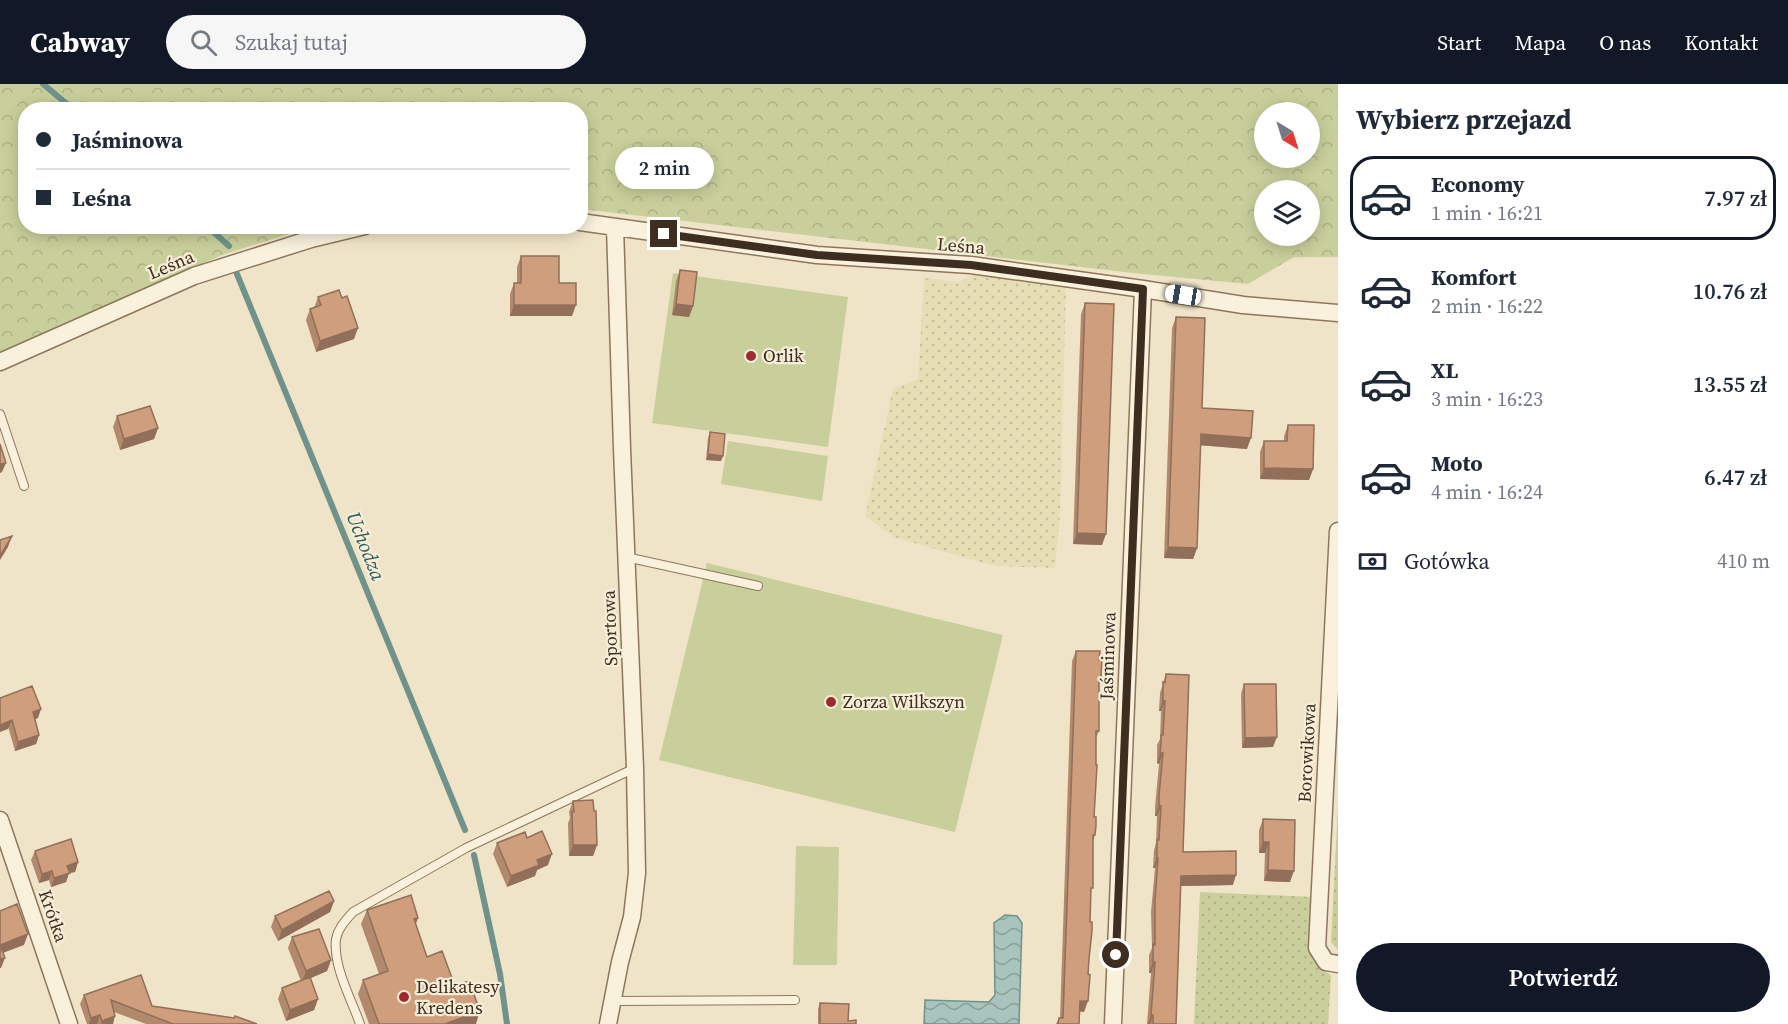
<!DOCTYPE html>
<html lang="pl">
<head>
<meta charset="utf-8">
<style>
  body { margin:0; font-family:"Source Serif 4",serif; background:#f6f6f7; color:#1f2937; height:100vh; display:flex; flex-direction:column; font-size:22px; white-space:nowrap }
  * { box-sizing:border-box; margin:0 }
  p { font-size:20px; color:#747a83 }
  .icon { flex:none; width:33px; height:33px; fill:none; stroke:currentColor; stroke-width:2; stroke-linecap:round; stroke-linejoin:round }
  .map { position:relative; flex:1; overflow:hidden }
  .side { display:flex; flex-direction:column; background:#fff; width:450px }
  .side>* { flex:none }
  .top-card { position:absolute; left:18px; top:18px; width:570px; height:132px; border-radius:24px; box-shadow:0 3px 15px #0003; display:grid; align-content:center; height:132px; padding:0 18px; background:#fff }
  .needle { width:39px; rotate:142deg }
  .tools { position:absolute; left:1254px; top:18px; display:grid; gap:12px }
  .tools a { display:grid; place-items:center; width:66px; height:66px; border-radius:50%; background:#fff; box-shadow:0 3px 15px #0003; font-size:30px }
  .end { position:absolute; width:27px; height:27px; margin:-14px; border:8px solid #3d2e20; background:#fff; box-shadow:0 0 0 3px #fff }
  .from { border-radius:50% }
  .bubble { position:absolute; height:42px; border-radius:21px; background:#fff; box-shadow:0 3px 15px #0003; font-size:20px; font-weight:600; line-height:42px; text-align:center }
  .car { position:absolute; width:18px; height:36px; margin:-18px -9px; border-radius:8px; box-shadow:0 0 4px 2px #0007; background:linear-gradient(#fff 24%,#345 0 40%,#fff 0 76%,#345 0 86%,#fff 0) }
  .top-card b { display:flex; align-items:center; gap:21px; height:57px; font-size:22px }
  .top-card b+b { border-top:2px solid #e0e1e3 }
  .top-card i { width:15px; height:15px; background:#1f2937 }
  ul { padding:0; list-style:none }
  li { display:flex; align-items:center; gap:18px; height:84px; margin:0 12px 9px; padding:0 6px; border:3px solid transparent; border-radius:24px }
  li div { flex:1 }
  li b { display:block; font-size:22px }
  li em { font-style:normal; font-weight:600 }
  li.on { border-color:#111827 }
  li>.icon { width:54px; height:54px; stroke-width:1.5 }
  h2 { padding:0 18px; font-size:27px; line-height:72px }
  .pay { display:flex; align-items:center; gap:15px; height:66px; padding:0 18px; font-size:22px }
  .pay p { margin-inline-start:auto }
  .cta { display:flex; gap:12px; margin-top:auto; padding:12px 18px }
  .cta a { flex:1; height:69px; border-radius:36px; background:#111827; color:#fff; font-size:24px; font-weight:600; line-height:69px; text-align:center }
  header { display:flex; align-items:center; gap:36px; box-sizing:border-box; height:84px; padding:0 30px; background:#111827; color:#fff }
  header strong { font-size:28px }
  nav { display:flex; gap:33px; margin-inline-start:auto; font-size:21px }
  .search { width:420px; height:54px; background:#f6f6f7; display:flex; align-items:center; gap:15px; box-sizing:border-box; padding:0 21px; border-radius:33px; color:#747a83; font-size:22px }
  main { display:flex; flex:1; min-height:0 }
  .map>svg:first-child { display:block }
  .farmland { fill:url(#farmland-dots) }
  .grass { fill:url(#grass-dots) }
  .forest { fill:url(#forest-crowns); fill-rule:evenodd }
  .green { fill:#c9cf9b }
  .water { fill:url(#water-waves); stroke:#6f938a; stroke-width:1.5 }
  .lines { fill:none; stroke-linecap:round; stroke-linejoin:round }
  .stream { stroke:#6f938a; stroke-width:6 }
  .service-casing { stroke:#8d765c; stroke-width:10 }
  .minor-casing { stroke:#8d765c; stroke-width:19 }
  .service { stroke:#faf1dc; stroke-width:8 }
  .minor { stroke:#faf1dc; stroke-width:16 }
  .wall { fill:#b2896c }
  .shaded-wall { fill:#916f58 }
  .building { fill:#cf9f7d; stroke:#916f58; stroke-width:1.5 }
  .route { stroke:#3d2e20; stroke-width:8 }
  .poi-dot { fill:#9e2a2b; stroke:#f7eed8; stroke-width:2 }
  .labels { text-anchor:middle; stroke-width:4.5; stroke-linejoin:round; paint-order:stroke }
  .street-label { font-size:18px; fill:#3d2e20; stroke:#f7eed8 }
  .poi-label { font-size:18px; fill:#3d2e20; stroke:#f7eed8; text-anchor:start }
  .water-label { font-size:20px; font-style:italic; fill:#2f5d5a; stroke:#f7eed8 }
</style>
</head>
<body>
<header>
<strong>Cabway</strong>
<div class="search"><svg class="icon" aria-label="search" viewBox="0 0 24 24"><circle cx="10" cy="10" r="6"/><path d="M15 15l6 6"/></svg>Szukaj tutaj</div>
<nav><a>Start</a><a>Mapa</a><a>O nas</a><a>Kontakt</a></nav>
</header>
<main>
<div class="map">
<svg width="1338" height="940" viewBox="0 0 1338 940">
  <defs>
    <pattern id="farmland-dots" width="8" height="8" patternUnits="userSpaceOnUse" patternTransform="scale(1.5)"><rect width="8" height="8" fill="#e6deb5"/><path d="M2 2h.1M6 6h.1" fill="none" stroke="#c6bf9b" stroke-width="1.8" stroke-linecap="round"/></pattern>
    <pattern id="grass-dots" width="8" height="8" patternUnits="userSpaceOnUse" patternTransform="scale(1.5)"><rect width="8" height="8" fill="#c9cf9b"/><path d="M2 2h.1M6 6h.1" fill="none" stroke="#aeb285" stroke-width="1.8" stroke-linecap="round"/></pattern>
    <pattern id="forest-crowns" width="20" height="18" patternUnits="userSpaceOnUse" patternTransform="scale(1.5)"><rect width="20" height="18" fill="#c9cf9b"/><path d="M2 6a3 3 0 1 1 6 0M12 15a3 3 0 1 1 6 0" fill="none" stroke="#aeb285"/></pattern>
    <pattern id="water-waves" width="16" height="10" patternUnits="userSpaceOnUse" patternTransform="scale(1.5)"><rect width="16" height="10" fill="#a9c4bc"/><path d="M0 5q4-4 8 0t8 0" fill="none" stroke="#8ba098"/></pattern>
  </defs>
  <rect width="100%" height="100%" fill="#f0e4c8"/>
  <path class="farmland" d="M974,190L1066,203L1060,431L1055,484L995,482L962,473L894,453L865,432L893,305L918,295L924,194L959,198Z"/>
  <path class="grass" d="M1338,722V866L1331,858Z
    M1200,808L1313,813L1311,873L1331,892L1328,940H1194Z"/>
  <path class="forest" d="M0,0H1338V173H1294L1248,200L1133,189L581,125L580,26H26V142L311,143L222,171L0,268ZM1264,28H1310V74H1264ZM1264,106H1310V152H1264Z"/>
  <path class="green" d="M673,189L848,213L828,363L652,339Z
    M728,357L828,372L822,417L721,400Z
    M707,479L1003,551L955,748L659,676Z
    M796,762L839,763L837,881H793Z"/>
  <path class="water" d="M1005,831L1017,832L1022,839L1019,940H924L925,916L989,918L995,911L994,839Z"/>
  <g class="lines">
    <path class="stream" d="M43,0L74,26
      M207,142L229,162
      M237,190L465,746
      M474,771L500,890L507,940"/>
    <g class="service-casing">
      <path id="service" d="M0,330L24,402
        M626,473L758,502
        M612,917L795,916
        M360,940C351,914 333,883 336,855C338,844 346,836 353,828L466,764L635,684"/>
    </g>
    <g class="minor-casing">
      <path id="minor" d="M580,138L817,171L971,181L1143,205L1243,221L1338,229
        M0,278L194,192L311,155L365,142
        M1338,447L1317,864L1326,878L1338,880
        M0,736L69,940
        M608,940L620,878L632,833L637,789L635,684L622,365L615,143
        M1113,940L1143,205"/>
    </g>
    <use href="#service" class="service"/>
    <use href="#minor" class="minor"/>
  </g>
  <path class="wall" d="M521,172L559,199L572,232H510V210L514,199H517V183Z
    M680,186L693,222L689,233L672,231L676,197Z
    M318,213L354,255L316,268L306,236L310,225L314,224Z
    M1085,219L1102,461L1073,460L1081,230Z
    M1176,233L1202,324L1247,365L1200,361L1197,464L1193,475L1164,474L1172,244Z
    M117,332L158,344L154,355L120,366L113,343Z
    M1288,341L1313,385L1309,396L1260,395V368L1264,357H1284V352Z
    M710,348L721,377L706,376L708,354Z
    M1076,567L1099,576L1101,594L1099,600V647L1096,654L1094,733L1095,751L1093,757L1084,928L1080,927L1079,940H1056L1059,934H1060L1072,577Z
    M1166,590L1183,768L1233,801L1181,802L1176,940H1147L1151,889H1149V871L1152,864L1151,828L1155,784H1153L1154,766L1156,759L1157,732H1155V723L1159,680L1157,679V661L1160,655L1161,627H1159L1160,609Z
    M1244,600L1273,663L1242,664L1241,610Z
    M0,614L38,634L35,635L39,651L36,660L15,667Z
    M573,717L597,761L593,772H569L568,739L570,734L569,728Z
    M1263,735L1290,798L1264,797L1265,769H1259V746Z
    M527,754L548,781L537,786L535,792L507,803L493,770L497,759Z
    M35,767L78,778L75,788L69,789L66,798L51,803L49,796L39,799L31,776Z
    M334,817L330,828L278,857L271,843L275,832Z
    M367,826L416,841L427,873L455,902L476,940H369L358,910L363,896L379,890L361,840Z
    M292,853L331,876L327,887L310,894L318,915L314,926L286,937L278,915L282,904L301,897L288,864Z
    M84,911L152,922L257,940H146L114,928L113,940H87L80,920Z
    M820,919L848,937L856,940H818V925Z"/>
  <path class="shaded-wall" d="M676,220L693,222L689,233L672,231Z
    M514,221H576L572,232H510Z
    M358,244L354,255L316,268L320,257Z
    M158,344L154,355L120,366L124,355Z
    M1201,350L1251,354L1247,365L1197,361Z
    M708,370L723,372L721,377L706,376Z
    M6,379L2,388L0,389V380Z
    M1264,384L1313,385L1309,396L1260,395Z
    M1077,449L1106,450L1102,461L1073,460Z
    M12,452L8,463L0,476V472Z
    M1168,463L1197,464L1193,475L1164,474Z
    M1163,617H1165L1161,627H1159Z
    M41,625L38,634L29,637L33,628Z
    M12,636L8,645L0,648V641Z
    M39,651L36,660L15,667L18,658Z
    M1277,653L1273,663L1242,664L1245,654Z
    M1160,669H1163L1159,680L1157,679Z
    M1159,721L1161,722L1157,732H1155Z
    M1263,758H1269L1265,769H1259Z
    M573,761H597L593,772H569Z
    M552,770L548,781L537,786L535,792L507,803L511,792L537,776Z
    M1157,774H1158L1155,784H1153Z
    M78,778L75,788L69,789L66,798L51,803L54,794L67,782Z
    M1268,786L1294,787L1290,798L1264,797Z
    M52,787L49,796L39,799L42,790Z
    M1236,791L1233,801L1178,802L1181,792Z
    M334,817L330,828L278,857L282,846Z
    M418,834L413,848L414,835Z
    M28,850L24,861L0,870V861Z
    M5,874L1,884H0V875Z
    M331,876L327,887L302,898L306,887Z
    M1153,878H1155L1151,889H1149Z
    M318,915L314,926L286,937L290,926Z
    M1080,917H1088L1084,928L1076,927Z
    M480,927L476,940H445Z
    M100,931L97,940H89L91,934Z
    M1151,931H1153L1150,940H1148Z
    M115,932L113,940H101L102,937Z"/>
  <path class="building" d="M521,172H559V199H576V221H514V199H521Z
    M680,186L697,188L693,222L676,220Z
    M339,206L342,214L347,212L358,244L320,257L310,225L321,221L318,213Z
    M1085,219L1114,220L1106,450L1077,449Z
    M1176,233L1205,234L1202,324L1253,327L1251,354L1201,350L1197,464L1168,463Z
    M150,322L158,344L124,355L117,332Z
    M1288,341H1314L1313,385L1264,384V357H1287Z
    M710,348L725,350L723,372L708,370Z
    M0,360L6,379L0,380Z
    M12,452L0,472V456Z
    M1076,567H1100L1099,576H1102L1101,594H1099V647H1096V681H1097L1094,733H1096V742L1095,751H1093V804H1091L1090,838H1092V847L1089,875L1088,890L1090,891L1088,917H1080L1079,940H1058L1059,934H1063Z
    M1166,590L1189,591L1183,768L1236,767V791L1181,792L1176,940H1153V931H1151L1155,878H1153V860L1155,861V817L1158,774H1157V756H1159L1161,722L1159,721V712L1163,669H1160L1161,660V651H1163L1165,617H1163V598L1165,599Z
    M1244,600H1276L1277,653L1245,654Z
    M32,602L41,625L33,628L39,651L18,658L12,636L0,641V614Z
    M593,716L594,727H596L597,761H573L572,728H574L573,717Z
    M1263,735L1295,736L1294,787L1268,786L1269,758H1263Z
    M542,747L552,770L537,776L539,781L511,792L497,759L525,748L527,754Z
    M71,755L78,778L67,782L70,789L54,794L52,787L42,790L35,767Z
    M329,807L334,817L282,846L275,832Z
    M411,811L418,834L414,835L427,873L442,867L455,902L469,897L480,927L445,940H379L363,896L388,887L367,826Z
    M17,820L28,850L0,861L5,874L0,875V827Z
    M319,845L331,876L306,887L292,853Z
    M141,891L152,922L234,934L235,932L257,940H173L111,916L115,932L102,937L100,931L91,934L84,911Z
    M310,893L318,915L290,926L282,904Z
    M820,919L849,920L848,937L856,936V940H820Z"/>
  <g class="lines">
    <path class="route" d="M664,150L817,171L971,181L1143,205L1116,871"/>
  </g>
  <g class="poi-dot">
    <circle cx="751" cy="272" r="6"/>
    <circle cx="831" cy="618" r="6"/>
    <circle cx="404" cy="913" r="6"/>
  </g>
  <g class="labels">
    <g class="street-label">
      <text transform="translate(961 162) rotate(5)" y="6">Leśna</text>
      <text transform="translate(171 181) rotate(-23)" y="6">Leśna</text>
      <text transform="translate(610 544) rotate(-92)" y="6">Sportowa</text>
      <text transform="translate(1108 572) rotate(-88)" y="6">Jaśminowa</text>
      <text transform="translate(1307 669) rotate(-87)" y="6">Borowikowa</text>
      <text transform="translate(53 832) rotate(71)" y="6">Krótka</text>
    </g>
    <g class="poi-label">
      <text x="763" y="278">Orlik</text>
      <text x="843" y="624">Zorza Wilkszyn</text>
      <text x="416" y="909">Delikatesy<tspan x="416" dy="21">Kredens</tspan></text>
    </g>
    <g class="water-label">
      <text transform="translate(366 462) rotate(68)" y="7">Uchodza</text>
    </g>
  </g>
</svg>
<div class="tools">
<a><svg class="needle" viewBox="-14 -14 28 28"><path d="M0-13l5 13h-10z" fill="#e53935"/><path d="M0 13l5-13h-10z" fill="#747a83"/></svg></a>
<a><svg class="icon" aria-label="layers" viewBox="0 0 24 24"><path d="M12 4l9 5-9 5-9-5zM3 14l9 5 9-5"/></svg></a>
</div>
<i class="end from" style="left:1116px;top:871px"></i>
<i class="end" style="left:664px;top:150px"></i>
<div class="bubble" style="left:615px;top:63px;width:99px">2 min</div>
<i class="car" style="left:1183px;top:211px;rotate:279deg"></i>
<div class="top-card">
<b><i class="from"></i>Jaśminowa</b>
<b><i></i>Leśna</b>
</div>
</div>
<section class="side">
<h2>Wybierz przejazd</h2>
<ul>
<li class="on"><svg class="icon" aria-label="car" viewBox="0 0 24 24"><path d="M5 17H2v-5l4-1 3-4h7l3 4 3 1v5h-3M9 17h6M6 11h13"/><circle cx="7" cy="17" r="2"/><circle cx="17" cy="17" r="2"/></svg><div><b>Economy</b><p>1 min · 16:21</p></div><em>7.97 zł</em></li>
<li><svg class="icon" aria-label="car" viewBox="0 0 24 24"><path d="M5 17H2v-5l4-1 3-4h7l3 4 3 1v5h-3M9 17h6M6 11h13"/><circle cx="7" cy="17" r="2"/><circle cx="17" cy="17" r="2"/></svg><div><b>Komfort</b><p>2 min · 16:22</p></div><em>10.76 zł</em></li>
<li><svg class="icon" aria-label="car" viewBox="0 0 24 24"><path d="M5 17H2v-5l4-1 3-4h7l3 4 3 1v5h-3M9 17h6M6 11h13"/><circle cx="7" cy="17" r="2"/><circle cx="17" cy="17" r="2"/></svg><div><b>XL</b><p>3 min · 16:23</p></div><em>13.55 zł</em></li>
<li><svg class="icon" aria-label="car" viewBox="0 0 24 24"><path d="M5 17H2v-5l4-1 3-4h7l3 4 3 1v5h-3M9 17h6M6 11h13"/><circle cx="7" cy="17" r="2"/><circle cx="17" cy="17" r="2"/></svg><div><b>Moto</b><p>4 min · 16:24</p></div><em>6.47 zł</em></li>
</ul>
<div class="pay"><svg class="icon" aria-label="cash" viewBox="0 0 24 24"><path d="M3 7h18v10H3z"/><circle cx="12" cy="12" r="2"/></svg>Gotówka<p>410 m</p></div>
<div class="cta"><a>Potwierdź</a></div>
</section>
</main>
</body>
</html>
